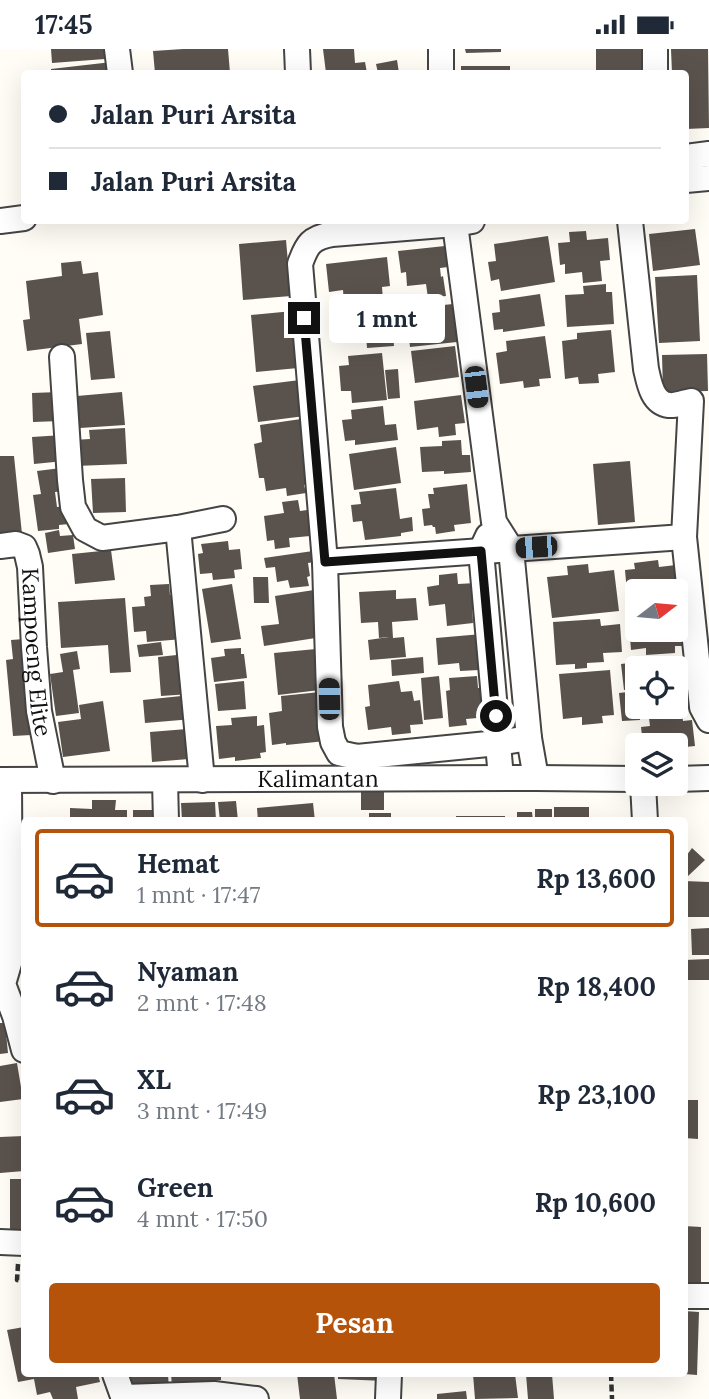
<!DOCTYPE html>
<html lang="id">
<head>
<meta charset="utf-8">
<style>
  body { margin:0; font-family:Lora,serif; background:#f2f2f3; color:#1f2937; height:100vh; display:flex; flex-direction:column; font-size:26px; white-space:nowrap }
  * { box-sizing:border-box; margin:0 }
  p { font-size:23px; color:#747a83 }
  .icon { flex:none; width:38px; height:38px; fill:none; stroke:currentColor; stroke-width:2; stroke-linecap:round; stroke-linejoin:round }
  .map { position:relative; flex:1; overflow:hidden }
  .panel { position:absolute; left:21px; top:768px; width:667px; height:560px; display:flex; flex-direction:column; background:#fff; border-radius:7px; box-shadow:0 7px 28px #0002 }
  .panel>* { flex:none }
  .guide { position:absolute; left:21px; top:21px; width:668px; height:154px; border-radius:7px; box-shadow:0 7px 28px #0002; display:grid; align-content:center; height:154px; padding:0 28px; background:#fff }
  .needle { width:46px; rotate:74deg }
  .controls { position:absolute; left:625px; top:530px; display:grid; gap:14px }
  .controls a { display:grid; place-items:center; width:63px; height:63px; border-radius:7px; background:#fff; box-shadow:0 7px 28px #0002; font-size:35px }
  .end { position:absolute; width:32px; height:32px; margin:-16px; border:9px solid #111; background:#fff; box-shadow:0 0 0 4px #fff }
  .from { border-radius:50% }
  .bubble { position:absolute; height:49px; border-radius:7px; background:#fff; box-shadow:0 7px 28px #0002; font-size:23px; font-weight:700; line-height:49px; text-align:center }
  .car { position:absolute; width:21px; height:42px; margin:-21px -10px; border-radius:9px; box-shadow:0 0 5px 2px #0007; background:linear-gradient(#222 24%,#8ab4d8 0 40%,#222 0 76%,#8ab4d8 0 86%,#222 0) }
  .guide b { display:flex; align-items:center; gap:24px; height:66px; font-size:26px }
  .guide b+b { border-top:2px solid #e0e1e3 }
  .guide i { width:18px; height:18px; background:#1f2937 }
  ul { padding:12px 0 0; list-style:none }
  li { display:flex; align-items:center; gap:21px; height:98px; margin:0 14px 10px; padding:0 14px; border:4px solid transparent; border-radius:7px }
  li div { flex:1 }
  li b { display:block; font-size:26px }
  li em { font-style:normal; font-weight:700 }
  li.active { border-color:#b45309 }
  li>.icon { width:63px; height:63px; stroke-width:1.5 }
  .button { display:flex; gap:14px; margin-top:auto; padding:14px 28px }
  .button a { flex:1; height:80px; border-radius:7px; background:#b45309; color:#fff; font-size:28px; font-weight:700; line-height:80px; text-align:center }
  .status { display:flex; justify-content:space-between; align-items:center; height:49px; padding:0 35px; background:#fff; direction:ltr }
  .status svg { height:19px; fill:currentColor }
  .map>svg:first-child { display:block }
  .building { fill:#5a524d }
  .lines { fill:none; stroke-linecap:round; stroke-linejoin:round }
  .minor-casing { stroke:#444; stroke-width:28 }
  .path { stroke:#333; stroke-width:4.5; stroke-dasharray:7 3.5; stroke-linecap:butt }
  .minor { stroke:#fff; stroke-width:24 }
  .route { stroke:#111; stroke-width:9 }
  .labels { text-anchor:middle; stroke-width:7; stroke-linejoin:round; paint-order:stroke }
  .street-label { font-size:23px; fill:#111; stroke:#fff }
</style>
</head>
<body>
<div class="status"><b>17:45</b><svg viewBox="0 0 49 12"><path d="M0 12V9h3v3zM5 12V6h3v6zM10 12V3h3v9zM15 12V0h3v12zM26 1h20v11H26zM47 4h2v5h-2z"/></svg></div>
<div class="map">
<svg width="709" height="1350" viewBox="0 0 709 1350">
  <rect width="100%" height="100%" fill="#fffdf5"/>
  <path class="building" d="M51,0H104L105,10L52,14Z
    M183,0H228L230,24H155L153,2Z
    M323,0H354L355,14L365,13L367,24H326Z
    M465,0H501V3L466,4Z
    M596,0H649V24H596Z
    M671,0H708L709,79L686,80V24H672Z
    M397,11L399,24H378L376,15Z
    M112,13L113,24H51V20Z
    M461,17H510V24H461Z
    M695,180L700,216L653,222L649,185Z
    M586,182L587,191L608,189L610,211L600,212L602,232L583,234L582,223L565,225V215L560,216L558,194L570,193L569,183Z
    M548,187L555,233L501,242L499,230L491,232L488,213L496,212L494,195Z
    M286,191L291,247L243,251L239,195Z
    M445,197L448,218L440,219L441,228L443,227L446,247L428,249L426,235L407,237L406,223L401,224L398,202Z
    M387,208L390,237L382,238L383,251L344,255L343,241L329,243L326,215Z
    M81,212L83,225L98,223L103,266L79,270L82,295L27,302L23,271L30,270L26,232L62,227L61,214Z
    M697,226L700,292L659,294L655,228Z
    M606,235V243H612L614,275L567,278L565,246L584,245L583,237Z
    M540,245L545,277L503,283V280L494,281L492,264L500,263L499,251Z
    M453,255L457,293L410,298L406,260Z
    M391,257L394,297L367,299L364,259Z
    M293,262L298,319L256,323L251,266Z
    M611,281L615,323L598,325L599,334L579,335L578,328L565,330L562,292L577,290V284Z
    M110,282L115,329L91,331L86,284Z
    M545,287L551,329L539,330L540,337L524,339L523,332L500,335L496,304L507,302L506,292Z
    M455,297L459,328L415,334L411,302Z
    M382,304L387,351L352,354L351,342H341L339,317L349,316L348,307Z
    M707,305L708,342L663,343L662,306Z
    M398,320L400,349L388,350L385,321Z
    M300,331L305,367L258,373L253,337Z
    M59,343L61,372L33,373L32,344Z
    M122,343L125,376L80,379L77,347Z
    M461,346L465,374L455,375L456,386L439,388L438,378L417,381L414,352Z
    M383,357L385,376L396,375L398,391L355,396V391L345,392L342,371L352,370L351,361Z
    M301,370L308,435L304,436L306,444L287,447L286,439L266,442L264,429H259L254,395L262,393L260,376Z
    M125,379L127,415L75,417L73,391L90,390L89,381Z
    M63,386L64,412L34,415L32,388Z
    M461,391L462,406H470L471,423L444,425V422L422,423L420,398L442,397V392Z
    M396,398L401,434L354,441L349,405Z
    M0,407H14L22,485L0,486Z
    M630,412L635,473L598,476L593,415Z
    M61,419L64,442L55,443L57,458L67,457L69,475L59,476V480L38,482L33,446L41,445L37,422Z
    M125,429L126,463L93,464L91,430Z
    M467,435L471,474L454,476L455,482L436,485L435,478H433L432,476L424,477L422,460L430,459L428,445H434L433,439Z
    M396,439L400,470L412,468L413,482L401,484V487L365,491L362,472L353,473L351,456L361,455L359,443Z
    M298,451L300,462L307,461L310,487L289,489L290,498L275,500L274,491L267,492L264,467L284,464L282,453Z
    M59,481L60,487L73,486L75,500L48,504L45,484Z
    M228,492L229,501L240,500L242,520L234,521L235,529L213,531L212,524L200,525L198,505L203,504L201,495Z
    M111,501L115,531L75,535L72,505Z
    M313,502L315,513L308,514L310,527L307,528L309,537L290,539L288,531L277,533L275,518L266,519L264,509Z
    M658,511L659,518L676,516L678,538L676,539V542H637V565L635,566L633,543L627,544L625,521L635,520L634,514Z
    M588,515L589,524L614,521L619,562L552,569L547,528L568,526L567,517Z
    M457,524L458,535L476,534L478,553L472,554L473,574L447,577L445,555L429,557L427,538L439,536V526Z
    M253,528H268L269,554H254Z
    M169,535L170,546H180L183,590L147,593L146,582L134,583L132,558L145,557L144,548L151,547L150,536Z
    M232,535L241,590L211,594L202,540Z
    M314,541L322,588L264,597L261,577L279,575L275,547Z
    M396,541V550L416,549L418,571L392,573L393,589L404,588L406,608L370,611L368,591L389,588L379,589L378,573L361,574L359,543Z
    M125,549L131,623L110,624L108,596L61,599L58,553Z
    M600,570L601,577L620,575L622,603L603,604L604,613L587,614V619L575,620V615L556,616L553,573Z
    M676,572H682L684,597H675V604L646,606V599L631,601L629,576L637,575V581H676Z
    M482,585L485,612H478L479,621L460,622L459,614L438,616L436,589Z
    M24,590L31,686L13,687L6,611L13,610L11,591Z
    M161,593L163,606L139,608L137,596Z
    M241,599V605H244L247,629L214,633L211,609L225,607L224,600Z
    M316,600L320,641L278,646L274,604Z
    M77,602L80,620L73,621L79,664L56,667L50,625L63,623L60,605Z
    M186,605L190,645L161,647L158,608Z
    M423,608L424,624L392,627L391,611Z
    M679,608L682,635H676V620H637V640L624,641L621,615Z
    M610,621L614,666L602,667L603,674L582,676V668L563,670L559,625Z
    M439,627L443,669L424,671L421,629Z
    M477,627L478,639H487L489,668L466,670L467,676L449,678L446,642L450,641L449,629Z
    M244,632L246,660L218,662L215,635Z
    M399,632L401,643L412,642L414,652L420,651L423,675L410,676L411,684L392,686L391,678L368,681L365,658L370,657L368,636Z
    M637,642V658H639L640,671L622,672L619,644Z
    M320,643L326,692L286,696V694L272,696L269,664L282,662L281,647Z
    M191,646L193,670L145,674L143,651Z
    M103,652L110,702L63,708L58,673L81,670L79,656Z
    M681,656L683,672L692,671L695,697L676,699V696H643L641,678L650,677L648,661Z
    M257,667V677L264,676L266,703L260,704L261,709L235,712V708L219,710L216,677L232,676L231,669Z
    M187,680L189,710L152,713L150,683Z
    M361,743H384V761H361Z
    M92,751H116L115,761H127V772H70V759L92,760Z
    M236,752L238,772H220L218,753Z
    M215,753L216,772H182L181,754Z
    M313,754L315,772H258L257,759Z
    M554,758H589V772H554Z
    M535,760H552V772H535Z
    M133,761H154V772H133Z
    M517,763H532L533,772H517Z
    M369,764H391V772H369Z
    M456,767H505V772H456Z
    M692,799L705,811L687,828L684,826V810Z
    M684,832L709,833V868H684Z
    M709,879V906H692L691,880Z
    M709,910V931H684V911Z
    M0,974H5L8,1004L0,1005Z
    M17,1014L23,1050L0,1053V1017Z
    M684,1051H698V1090L684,1089Z
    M24,1087V1122L0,1124V1088Z
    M10,1130H24V1182H10Z
    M684,1177L701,1178V1240H684Z
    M684,1262L699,1263L697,1326L684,1325Z
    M24,1278V1325H98L100,1333L76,1338L78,1350H53L50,1343L37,1346L34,1330L18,1333L7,1281Z
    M127,1325H168L169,1341L128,1337Z
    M171,1325H221V1331L172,1337Z
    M297,1325H334L337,1350H300Z
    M338,1325H385V1332L338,1330Z
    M473,1325H515L518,1349L475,1350Z
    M526,1325H552L554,1350H528Z
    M466,1342L467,1350H437V1345Z"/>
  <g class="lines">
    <g class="minor-casing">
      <g id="minor">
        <path d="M117,0L120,24"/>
        <path d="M297,0L298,24"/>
        <path d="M655,0V24"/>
        <path d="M441,24V0"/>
        <path d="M686,108L709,105"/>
        <path d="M686,131L709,129"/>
        <path d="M0,172L24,169"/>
        <path d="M472,172L455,175L332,185C311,189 307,195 300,215L325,513L330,678L333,693L339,704L357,708L498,694L529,689"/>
        <path d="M455,175L494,473L511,500L529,689L536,729"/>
        <path d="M62,308L70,431L73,458L85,480L102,489L178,479L223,470"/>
        <path d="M178,479L202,731"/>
        <path d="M488,487L481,502L501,729"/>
        <path d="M684,488L702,658L709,671"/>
        <path id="s1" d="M0,497L16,495L24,498L27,505L30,518L34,598L39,662L53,732"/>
        <path d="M325,513L684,488L691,352C685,353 675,357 669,356C652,354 649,333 646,320L630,172"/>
        <path d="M676,730L709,729"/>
        <path id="s2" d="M0,731L536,729L637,730"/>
        <path d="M9,731L10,911L3,935L15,967L24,1001"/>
        <path d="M165,732L166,772"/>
        <path d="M643,735L645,772"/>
        <path d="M0,1193L24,1194"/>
        <path d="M684,1247H709"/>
        <path d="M115,1325L124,1350"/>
        <path d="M124,1348L214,1345L256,1350"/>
        <path d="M388,1350L389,1325"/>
      </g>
    </g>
    <path class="path" d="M18,1215L17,1231L24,1232
      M611,1325L612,1350"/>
    <use href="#minor" class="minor"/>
  </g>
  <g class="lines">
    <path class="route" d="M304,269L325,513L481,502L496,667"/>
  </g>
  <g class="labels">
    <g class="street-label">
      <text dy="8" stroke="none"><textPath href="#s1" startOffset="131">Kampoeng Elite</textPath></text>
      <text dy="8" stroke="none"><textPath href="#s2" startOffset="318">Kalimantan</textPath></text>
    </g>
  </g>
</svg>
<div class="controls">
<a><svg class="needle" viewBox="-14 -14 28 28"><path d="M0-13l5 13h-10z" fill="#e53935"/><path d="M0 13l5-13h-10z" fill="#747a83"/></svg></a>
<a><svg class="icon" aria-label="locate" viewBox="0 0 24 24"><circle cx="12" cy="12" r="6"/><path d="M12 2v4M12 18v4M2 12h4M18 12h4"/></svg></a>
<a><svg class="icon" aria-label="layers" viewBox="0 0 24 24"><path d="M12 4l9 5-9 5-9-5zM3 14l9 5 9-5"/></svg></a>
</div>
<i class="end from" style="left:496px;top:667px"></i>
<i class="end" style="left:304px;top:269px"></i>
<div class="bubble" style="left:329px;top:245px;width:116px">1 mnt</div>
<i class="car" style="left:476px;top:338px;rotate:173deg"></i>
<i class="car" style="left:536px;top:498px;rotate:266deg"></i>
<i class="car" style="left:329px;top:650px;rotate:359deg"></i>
<div class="guide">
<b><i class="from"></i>Jalan Puri Arsita</b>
<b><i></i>Jalan Puri Arsita</b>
</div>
<section class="panel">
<ul>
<li class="active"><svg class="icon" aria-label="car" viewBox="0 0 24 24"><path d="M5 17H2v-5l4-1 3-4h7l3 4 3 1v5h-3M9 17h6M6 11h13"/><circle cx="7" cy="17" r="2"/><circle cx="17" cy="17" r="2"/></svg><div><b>Hemat</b><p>1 mnt · 17:47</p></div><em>Rp 13,600</em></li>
<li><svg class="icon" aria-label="car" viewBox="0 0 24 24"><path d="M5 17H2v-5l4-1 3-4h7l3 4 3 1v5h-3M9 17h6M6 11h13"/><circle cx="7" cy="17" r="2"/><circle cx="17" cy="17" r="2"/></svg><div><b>Nyaman</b><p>2 mnt · 17:48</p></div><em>Rp 18,400</em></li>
<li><svg class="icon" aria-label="car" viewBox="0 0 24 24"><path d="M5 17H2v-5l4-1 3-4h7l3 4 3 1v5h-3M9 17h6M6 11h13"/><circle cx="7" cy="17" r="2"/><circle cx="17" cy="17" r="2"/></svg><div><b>XL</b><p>3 mnt · 17:49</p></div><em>Rp 23,100</em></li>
<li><svg class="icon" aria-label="car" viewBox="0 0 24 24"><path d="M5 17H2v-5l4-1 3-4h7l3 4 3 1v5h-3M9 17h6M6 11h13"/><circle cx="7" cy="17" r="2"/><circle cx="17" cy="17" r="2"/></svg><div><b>Green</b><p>4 mnt · 17:50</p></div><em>Rp 10,600</em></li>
</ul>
<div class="button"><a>Pesan</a></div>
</section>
</div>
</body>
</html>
